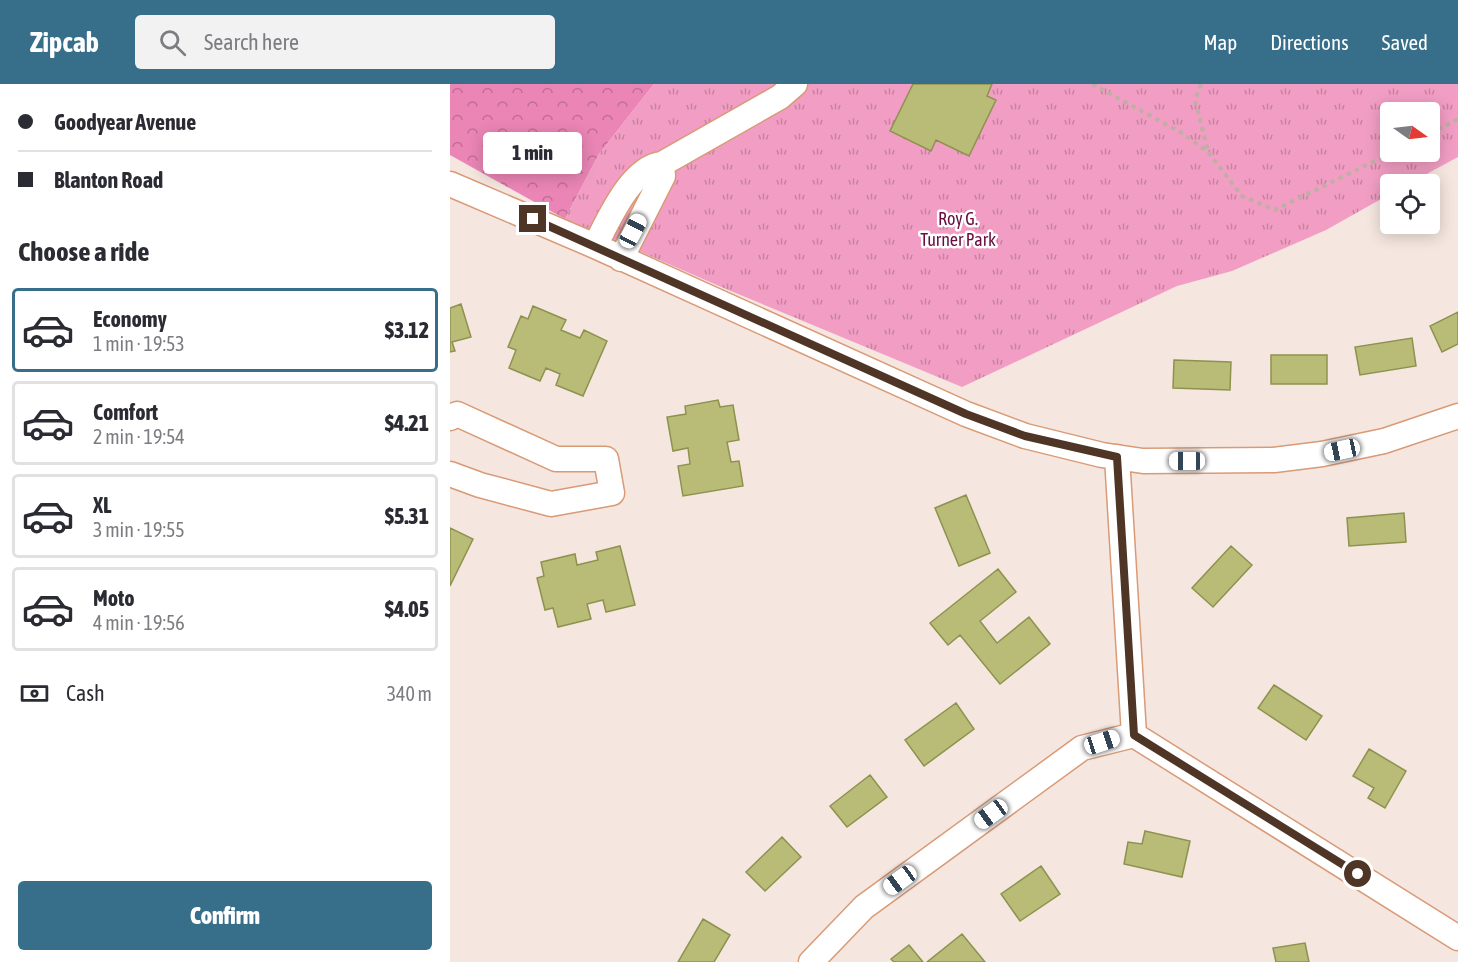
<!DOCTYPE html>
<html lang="en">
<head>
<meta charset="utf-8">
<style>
  body { margin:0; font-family:"Asap Condensed",sans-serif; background:#f2f2f3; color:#2b2b33; height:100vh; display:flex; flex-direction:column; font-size:22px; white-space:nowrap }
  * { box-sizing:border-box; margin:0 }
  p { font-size:20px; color:#7c7c81 }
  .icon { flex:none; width:33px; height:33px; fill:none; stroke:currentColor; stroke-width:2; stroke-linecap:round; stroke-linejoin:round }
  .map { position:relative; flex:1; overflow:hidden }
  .details { display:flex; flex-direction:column; background:#fff; width:450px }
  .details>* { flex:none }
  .top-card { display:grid; align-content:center; height:132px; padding:0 18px; background:#fff }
  .needle { width:39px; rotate:104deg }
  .controls { position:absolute; left:930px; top:18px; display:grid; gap:12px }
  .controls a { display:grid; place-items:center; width:60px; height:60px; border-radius:6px; background:#fff; box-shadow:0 3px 15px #0003; font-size:30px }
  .end { position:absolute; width:27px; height:27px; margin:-14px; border:8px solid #4f3525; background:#fff; box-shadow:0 0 0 3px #fff }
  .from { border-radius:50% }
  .bubble { position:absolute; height:42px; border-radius:6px; background:#fff; box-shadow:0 3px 15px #0003; font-size:20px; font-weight:800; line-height:42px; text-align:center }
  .car { position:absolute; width:18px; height:36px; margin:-18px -9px; border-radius:8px; box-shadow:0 0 4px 2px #0007; background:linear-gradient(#fff 24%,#345 0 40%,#fff 0 76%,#345 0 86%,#fff 0) }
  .top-card b { display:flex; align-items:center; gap:21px; height:57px; font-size:22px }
  .top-card b+b { border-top:2px solid #e1e1e2 }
  .top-card i { width:15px; height:15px; background:#2b2b33 }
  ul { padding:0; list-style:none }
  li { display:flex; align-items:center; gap:18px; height:84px; margin:0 12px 9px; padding:0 6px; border:3px solid #e1e1e2; border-radius:6px }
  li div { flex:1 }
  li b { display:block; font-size:22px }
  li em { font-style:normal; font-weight:800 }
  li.current { border-color:#376e89 }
  li>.icon { width:54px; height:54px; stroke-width:1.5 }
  h2 { padding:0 18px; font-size:27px; line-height:72px }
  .pay { display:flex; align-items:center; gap:15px; height:66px; padding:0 18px; font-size:22px }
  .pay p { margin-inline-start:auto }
  .cta { display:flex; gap:12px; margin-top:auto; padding:12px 18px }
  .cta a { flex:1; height:69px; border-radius:6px; background:#376e89; color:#fff; font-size:24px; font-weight:800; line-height:69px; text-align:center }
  header { display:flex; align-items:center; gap:36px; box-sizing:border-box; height:84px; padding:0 30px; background:#376e89; color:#fff }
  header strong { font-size:28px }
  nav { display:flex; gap:33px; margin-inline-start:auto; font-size:21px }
  .search { width:420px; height:54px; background:#f2f2f3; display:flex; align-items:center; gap:15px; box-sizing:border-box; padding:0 21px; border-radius:6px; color:#7c7c81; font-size:22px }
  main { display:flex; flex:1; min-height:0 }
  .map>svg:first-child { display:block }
  .forest { fill:url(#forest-crowns) }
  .park { fill:url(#park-tufts); fill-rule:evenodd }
  .building { fill:#b8bc77; stroke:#8e924e; stroke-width:1.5 }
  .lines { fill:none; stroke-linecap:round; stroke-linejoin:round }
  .minor-casing { stroke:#d99a76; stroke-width:27 }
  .path { stroke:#c0aea4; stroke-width:4; stroke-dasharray:4.5 4.5; stroke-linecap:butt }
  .minor { stroke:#fff; stroke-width:24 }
  .route { stroke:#4f3525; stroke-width:8 }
  .labels { text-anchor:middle; stroke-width:5; stroke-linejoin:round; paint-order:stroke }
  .park-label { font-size:18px; fill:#680d42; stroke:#fff }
</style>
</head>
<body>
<header>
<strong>Zipcab</strong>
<div class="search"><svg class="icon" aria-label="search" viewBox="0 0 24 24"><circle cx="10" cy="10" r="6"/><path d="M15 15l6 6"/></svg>Search here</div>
<nav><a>Map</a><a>Directions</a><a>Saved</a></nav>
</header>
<main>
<section class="details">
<div class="top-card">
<b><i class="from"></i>Goodyear Avenue</b>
<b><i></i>Blanton Road</b>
</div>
<h2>Choose a ride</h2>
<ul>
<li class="current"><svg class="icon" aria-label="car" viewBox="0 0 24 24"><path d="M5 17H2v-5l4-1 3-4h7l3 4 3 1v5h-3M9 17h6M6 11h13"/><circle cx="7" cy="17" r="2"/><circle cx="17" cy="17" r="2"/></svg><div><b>Economy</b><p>1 min · 19:53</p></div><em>$3.12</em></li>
<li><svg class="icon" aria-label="car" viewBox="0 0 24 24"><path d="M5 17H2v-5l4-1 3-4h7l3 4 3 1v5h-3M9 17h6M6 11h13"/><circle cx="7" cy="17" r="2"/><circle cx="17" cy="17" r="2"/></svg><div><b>Comfort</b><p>2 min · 19:54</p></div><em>$4.21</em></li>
<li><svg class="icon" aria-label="car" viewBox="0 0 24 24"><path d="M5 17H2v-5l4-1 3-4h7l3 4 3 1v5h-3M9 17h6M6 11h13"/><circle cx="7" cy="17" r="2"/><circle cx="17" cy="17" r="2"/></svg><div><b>XL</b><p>3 min · 19:55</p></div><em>$5.31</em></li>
<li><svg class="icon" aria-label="car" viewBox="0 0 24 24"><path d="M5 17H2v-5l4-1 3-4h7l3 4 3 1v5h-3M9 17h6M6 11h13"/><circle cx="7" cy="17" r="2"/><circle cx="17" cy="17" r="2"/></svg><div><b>Moto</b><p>4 min · 19:56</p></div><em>$4.05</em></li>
</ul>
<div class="pay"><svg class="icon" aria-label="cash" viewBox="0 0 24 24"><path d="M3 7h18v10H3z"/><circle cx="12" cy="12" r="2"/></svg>Cash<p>340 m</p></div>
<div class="cta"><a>Confirm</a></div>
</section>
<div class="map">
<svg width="1008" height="878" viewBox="0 0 1008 878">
  <defs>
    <pattern id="forest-crowns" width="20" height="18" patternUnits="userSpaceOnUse" patternTransform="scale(1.5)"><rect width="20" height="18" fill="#ea85b5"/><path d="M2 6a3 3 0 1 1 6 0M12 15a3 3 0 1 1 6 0" fill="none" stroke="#c06e93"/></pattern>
    <pattern id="park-tufts" width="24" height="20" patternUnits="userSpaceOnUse" patternTransform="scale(1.5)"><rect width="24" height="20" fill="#f29ec4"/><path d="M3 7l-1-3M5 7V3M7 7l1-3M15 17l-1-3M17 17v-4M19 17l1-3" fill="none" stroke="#c6829f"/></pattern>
  </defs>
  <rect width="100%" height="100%" fill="#f5e7df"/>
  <path class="forest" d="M0,0H204L149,70L115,135L0,71Z"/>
  <path class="park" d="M204,0H1008V73L958,100H940V110L876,146L782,187L727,202L512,303L276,205L115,135L149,70ZM940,28H980V68H940Z"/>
  <path class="building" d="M463,0H542L537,12L546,16L519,72L486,56L481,67L440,47Z
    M11,220L21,253L2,258L5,267L0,268V224Z
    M83,222L116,236L111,246L130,254L134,246L157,257L133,312L106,301L110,290L96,284L90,297L59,284L66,266L58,263L71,232L78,235Z
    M1008,228V260L992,268L980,242Z
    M962,254L966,282L910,291L905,263Z
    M821,271H877V300H821Z
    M724,276L781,278L780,306L723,304Z
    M268,316L270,323L283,321L289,356L277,358L281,378L289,377L293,402L233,412L228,382L240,380L238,364L223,367L217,333L236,330L235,322Z
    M516,411L540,469L509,482L485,424Z
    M954,429L956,458L899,462L897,434Z
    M0,444L23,455L0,502Z
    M170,462L185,521L156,528L153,516L137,520L141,535L108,543L103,524L95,526L87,494L94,492L91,478L125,470L127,481L148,476L146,468Z
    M781,462L802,481L763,523L742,504Z
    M548,485L566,508L530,537L547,559L579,533L600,560L550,600L510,551L498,561L480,539Z
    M824,601L872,632L856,656L808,624Z
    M506,619L524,645L474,682L455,656Z
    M919,665L956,687L935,724L918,714L924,704L903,692Z
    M420,691L437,713L397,743L380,722Z
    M695,747L740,757L732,793L674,780L678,758L692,760Z
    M332,753L351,773L315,807L296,788Z
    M591,782L610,810L570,837L551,810Z
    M253,835L280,851L264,878H228Z
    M512,850L535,878H477Z
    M855,859L859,878H826L823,864Z
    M459,861L473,878H444L441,875Z"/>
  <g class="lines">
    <g class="minor-casing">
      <path id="minor" d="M212,80L330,13L345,0
        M0,100L145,162L516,330L575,352L652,371L693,377L824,376L872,370L934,357L1008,332
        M145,162C158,137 181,83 212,80L213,92L171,175
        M0,334L7,330L106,375H156L162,409L101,420L30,401L0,390
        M667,373L684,651L1008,854
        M361,878L414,823L632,664L684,651"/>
    </g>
    <path class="path" d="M642,0L732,49L758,68L792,112L825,126L943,68
      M751,0L745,16L758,67
      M980,50L1008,35"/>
    <use href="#minor" class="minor"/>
  </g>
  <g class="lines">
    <path class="route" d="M83,135L516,330L575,352L667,373L684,651L908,790"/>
  </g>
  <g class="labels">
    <g class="park-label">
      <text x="508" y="141">Roy G.<tspan x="508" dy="21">Turner Park</tspan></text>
    </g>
  </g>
</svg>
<div class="controls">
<a><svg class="needle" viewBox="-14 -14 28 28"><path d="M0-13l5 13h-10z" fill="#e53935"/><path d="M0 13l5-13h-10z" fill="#7c7c81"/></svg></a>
<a><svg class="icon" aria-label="locate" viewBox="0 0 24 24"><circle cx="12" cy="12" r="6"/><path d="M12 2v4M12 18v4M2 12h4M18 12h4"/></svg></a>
</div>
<i class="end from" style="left:908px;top:790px"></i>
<i class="end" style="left:83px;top:135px"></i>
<div class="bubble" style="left:33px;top:48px;width:99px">1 min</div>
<i class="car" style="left:183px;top:147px;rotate:28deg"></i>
<i class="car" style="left:892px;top:366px;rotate:258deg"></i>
<i class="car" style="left:737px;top:377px;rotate:270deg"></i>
<i class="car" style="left:652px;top:658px;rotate:72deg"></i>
<i class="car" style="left:541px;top:730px;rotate:234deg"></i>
<i class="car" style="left:450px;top:796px;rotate:234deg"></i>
</div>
</main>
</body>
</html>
